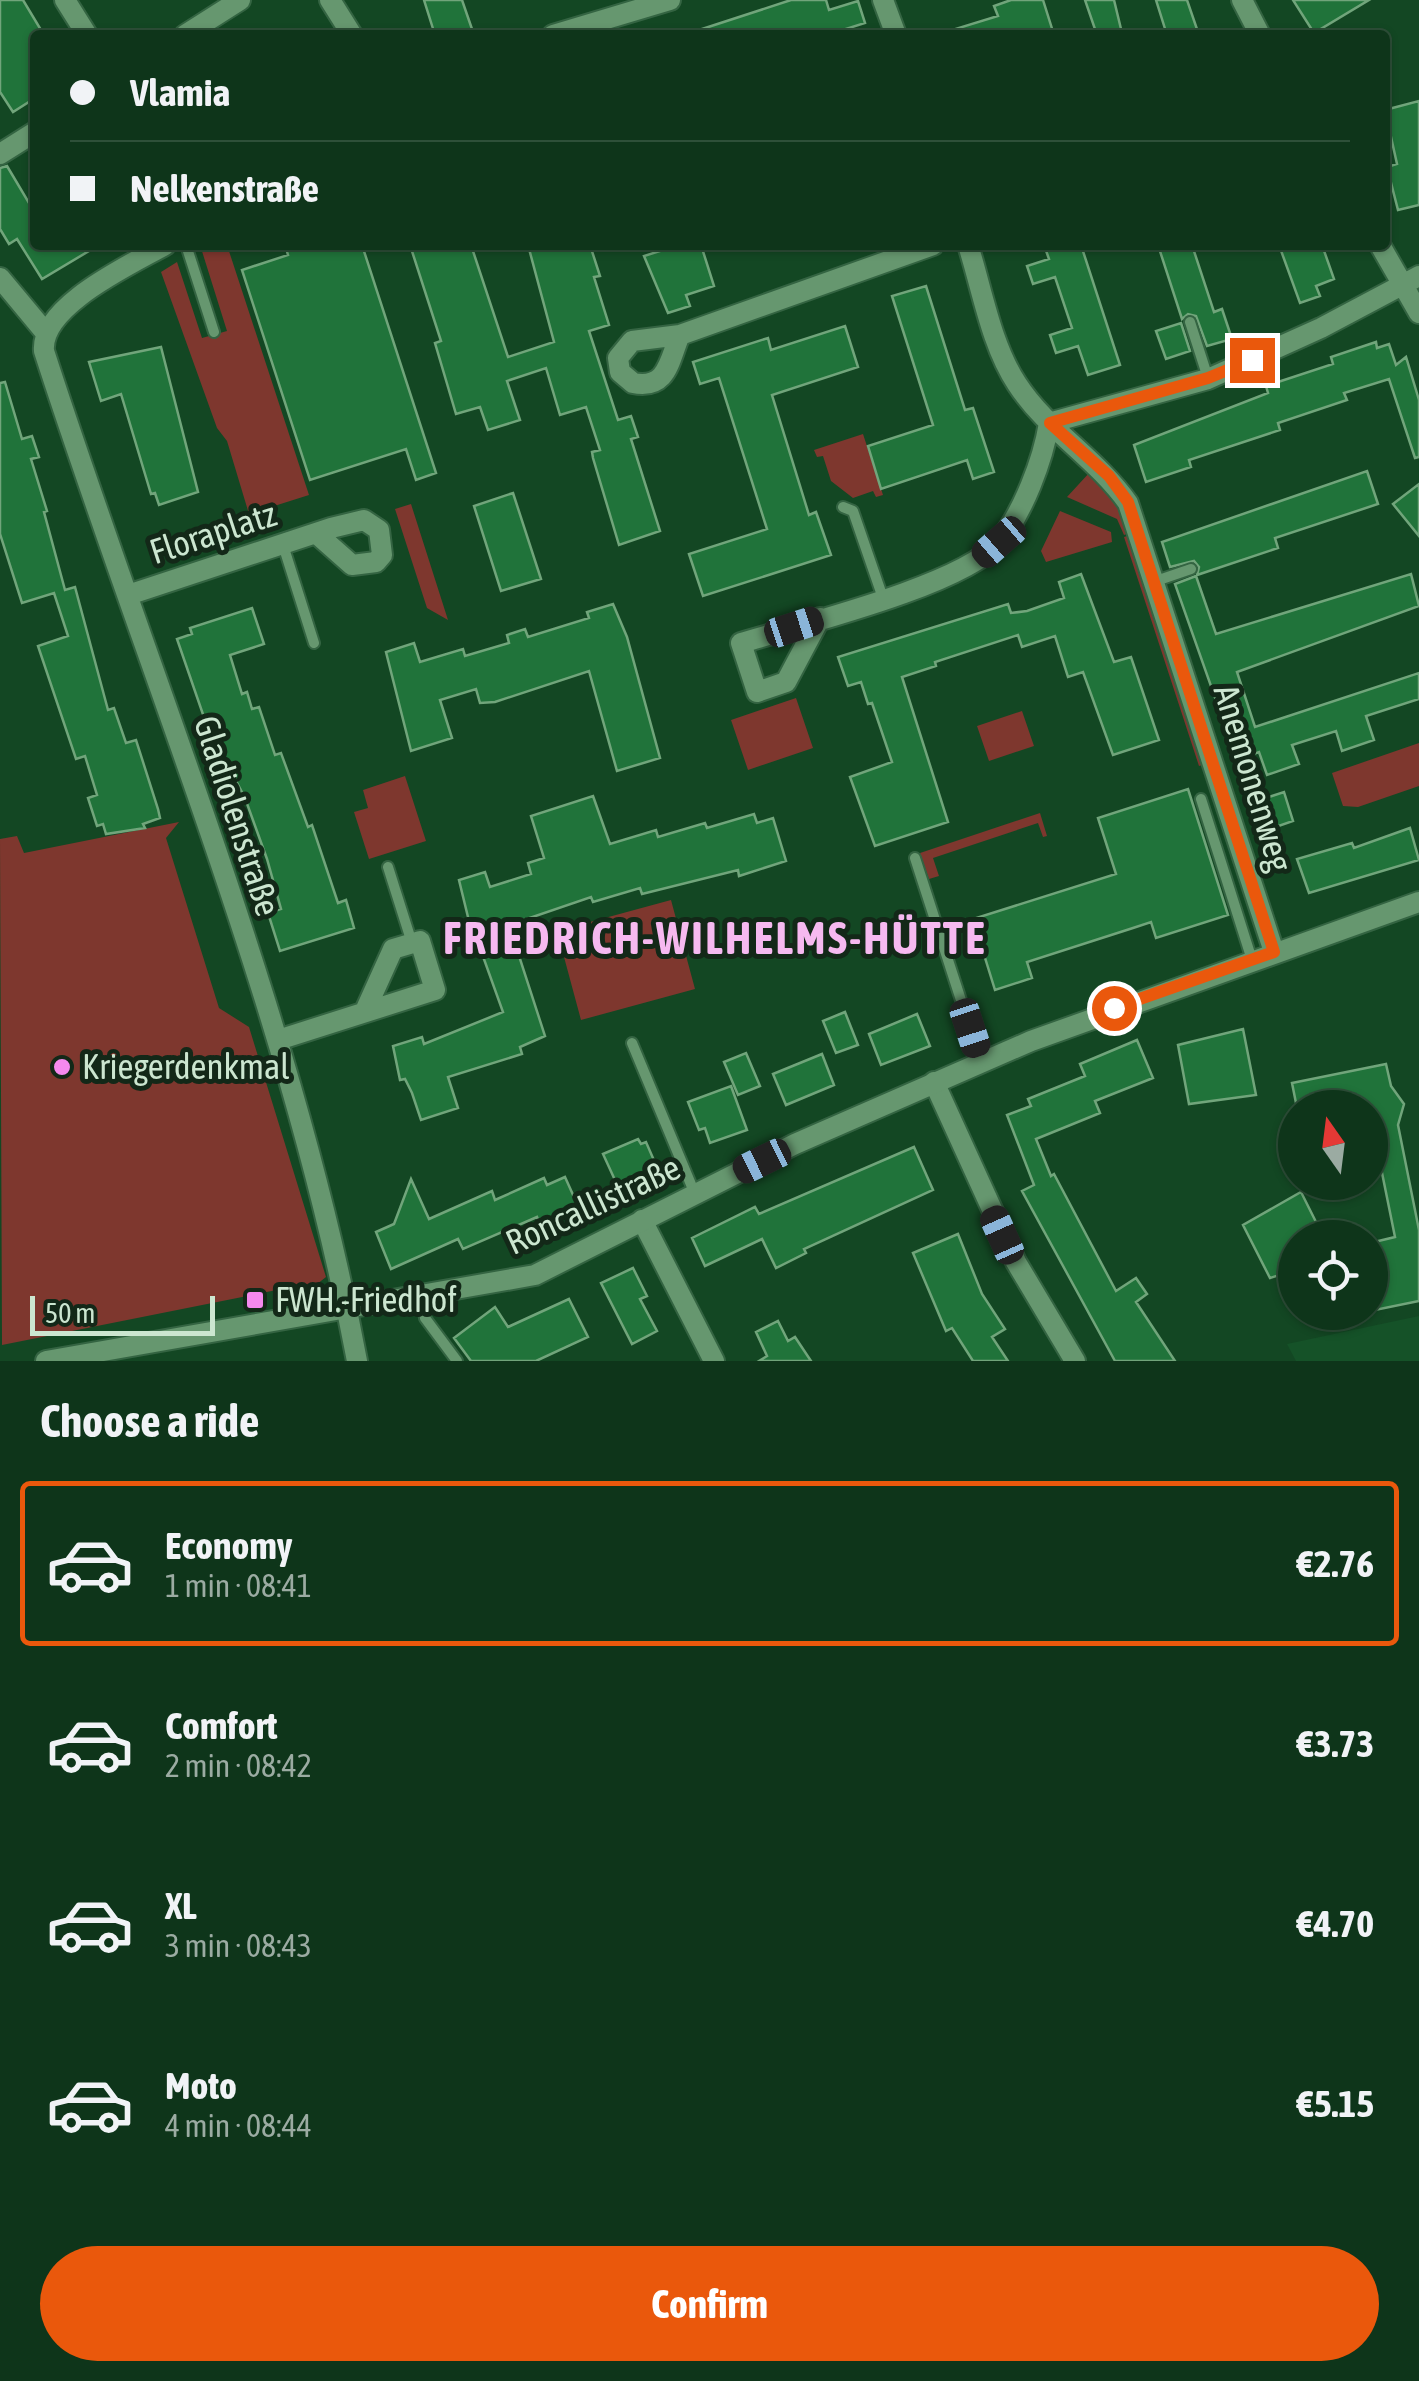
<!DOCTYPE html>
<html lang="en">
<head>
<meta charset="utf-8">
<style>
  body { margin:0; font-family:"Asap Condensed",sans-serif; background:#1c4027; color:#f1f3f6; height:100vh; display:flex; flex-direction:column; font-size:38px; white-space:nowrap }
  * { box-sizing:border-box; margin:0 }
  p { font-size:32px; color:#9baba2 }
  .icon { flex:none; width:55px; height:55px; fill:none; stroke:currentColor; stroke-width:2; stroke-linecap:round; stroke-linejoin:round }
  .map { position:relative; height:1361px; overflow:hidden }
  .side { display:flex; flex-direction:column; background:#0e351a; flex:1 }
  .side>* { flex:none }
  .hud { position:absolute; left:30px; top:30px; width:1360px; height:220px; border-radius:10px; box-shadow:0 2px 8px #0004,0 0 0 2px #2e5039; display:grid; align-content:center; height:220px; padding:0 40px; background:#0e351a }
  .needle { width:65px; rotate:346deg }
  .buttons { position:absolute; left:1278px; top:1090px; display:grid; gap:20px }
  .buttons a { display:grid; place-items:center; width:110px; height:110px; border-radius:50%; background:#0e351a; box-shadow:0 2px 8px #0004,0 0 0 2px #2e5039; font-size:50px }
  .scale { position:absolute; left:30px; bottom:25px; width:185px; box-sizing:border-box; padding-left:10px; border:5px solid #cce6d0; border-top:0; font-size:28px; line-height:35px; white-space:nowrap; color:#cce6d0; -webkit-text-stroke:8px #132818; paint-order:stroke }
  .end { position:absolute; width:45px; height:45px; margin:-22px; border:12px solid #ea580c; background:#fff; box-shadow:0 0 0 5px #fff }
  .from { border-radius:50% }
  .car { position:absolute; width:30px; height:60px; margin:-30px -15px; border-radius:12px; box-shadow:0 0 8px 2px #0007; background:linear-gradient(#222 24%,#8ab4d8 0 40%,#222 0 76%,#8ab4d8 0 86%,#222 0) }
  .hud b { display:flex; align-items:center; gap:35px; height:95px; font-size:38px }
  .hud b+b { border-top:2px solid #2e5039 }
  .hud i { width:25px; height:25px; background:#f1f3f6 }
  ul { padding:0; list-style:none }
  li { display:flex; align-items:center; gap:30px; height:165px; margin:0 20px 15px; padding:0 20px; border:5px solid transparent; border-radius:10px }
  li div { flex:1 }
  li b { display:block; font-size:38px }
  li em { font-style:normal; font-weight:700 }
  li.selected { border-color:#ea580c }
  li>.icon { width:90px; height:90px; stroke-width:1.5 }
  h2 { padding:0 40px; font-size:45px; line-height:120px }
  .button { display:flex; gap:20px; margin-top:auto; padding:20px 40px }
  .button a { flex:1; height:115px; border-radius:60px; background:#ea580c; color:#fff; font-size:40px; font-weight:700; line-height:115px; text-align:center }
  .map>svg:first-child { display:block }
  .built { fill:#155228 }
  .green { fill:#7e372e }
  .building { fill:#20733a; stroke:#71a57b; stroke-width:2.5 }
  .lines { fill:none; stroke-linecap:round; stroke-linejoin:round }
  .service-casing { stroke:#346442; stroke-width:14 }
  .minor-casing { stroke:#346442; stroke-width:24 }
  .tertiary-casing { stroke:#346442; stroke-width:24 }
  .service { stroke:#66976f; stroke-width:10 }
  .minor { stroke:#66976f; stroke-width:20 }
  .tertiary { stroke:#66976f; stroke-width:20 }
  .route { stroke:#ea580c; stroke-width:12 }
  .poi-dot { fill:#f589ee; stroke:#132818; stroke-width:4 }
  .labels { text-anchor:middle; stroke-width:10; stroke-linejoin:round; paint-order:stroke }
  .street-label { font-size:35px; fill:#cce6d0; stroke:#132818 }
  .poi-label { font-size:35px; fill:#cce6d0; stroke:#132818; text-anchor:start }
  .district-label { font-size:45px; font-weight:bold; letter-spacing:2.5px; fill:#f6b9f0; stroke:#132818 }
</style>
</head>
<body>
<div class="map">
<svg width="1419" height="1361" viewBox="0 0 1419 1361">
  <rect width="100%" height="100%" fill="#134723"/>
  <path class="built" d="M1419,1316V1361H1296L1287,1344Z"/>
  <path class="green" d="M206,245H227L309,495L249,514L227,441L217,428L161,272L177,262L202,338L227,331L201,248Z
    M863,434L883,495L876,497L873,491L853,498L831,481L823,456L817,457L814,450Z
    M1090,472L1120,507L1129,533L1124,535L1117,519L1067,497Z
    M411,504L448,620L427,608L395,509Z
    M1060,511L1111,532L1112,542L1046,562L1041,551Z
    M1133,534L1209,763L1199,766L1124,537Z
    M796,698L813,748L748,770L731,720Z
    M1022,711L1034,746L989,761L977,726Z
    M1419,743V786L1358,807L1343,806L1332,773Z
    M405,776L426,841L369,859L354,812L368,808L363,790Z
    M1040,813L1047,836L1043,837L1038,823L933,858L939,876L929,879L920,853Z
    M179,822L166,838L219,1008L249,1027L326,1277L307,1292L292,1287L2,1345L0,839L17,836L24,853Z
    M671,900L695,989L581,1020L557,931Z"/>
  <path class="building" d="M0,0H23L44,35H35V98L13,112L0,92Z
    M424,0H462L473,32L435,35Z
    M791,0H826L829,10L858,1L865,23L827,35H696V31Z
    M1011,0H1043L1054,35H953L952,30L998,16L994,6Z
    M1085,0H1114L1121,29L1113,35H1097Z
    M1156,0H1187L1199,35H1167Z
    M1293,0H1369L1314,33Z
    M1419,101V205L1398,210L1387,167L1397,164L1385,110Z
    M7,166L35,213V245H99L42,279L17,239L9,244L0,229V168Z
    M285,245H362L436,473L416,480L406,449L310,480L242,270L288,255Z
    M410,245H471L508,357L554,342L528,245H590L600,276L594,277L609,325L589,331L618,420L631,416L638,437L631,439L660,531L619,545L593,458L592,452L600,450L586,407L560,415L546,368L507,381L520,420L488,430L480,407L456,414L435,343L441,341Z
    M679,245H701L714,286L686,295L690,306L668,313L644,256Z
    M1044,245H1081L1120,365L1088,375L1078,346L1056,353L1050,335L1072,328L1055,277L1033,284L1027,266L1049,259Z
    M1158,245H1192L1214,312L1222,309L1232,339L1207,346L1196,316L1188,314L1182,319Z
    M1279,245H1322L1334,279L1316,286L1320,296L1300,303Z
    M926,286L965,410L973,408L994,472L973,479L967,460L881,489L868,446L933,425L892,296Z
    M1181,323L1190,351L1166,359L1156,331Z
    M845,326L858,367L772,395L809,515L816,512L831,555L703,596L689,554L767,529L719,378L700,384L693,362L768,338L771,350Z
    M1376,342L1377,348L1389,344L1396,365L1406,357L1419,400V457L1415,458L1389,379L1344,393L1347,400L1278,423L1280,430L1189,460L1191,467L1146,482L1134,445L1268,393L1266,386L1333,364L1331,357Z
    M161,347L198,492L159,505L155,493L151,494L121,394L101,401L89,362Z
    M5,382L22,439L32,436L39,457L31,459L47,511L44,512L65,590L75,587L108,710L114,708L126,743L136,740L158,809L160,818L143,824L145,828L106,834L103,824L97,826L88,798L97,795L85,756L76,759L38,646L68,636L54,593L22,603L0,534V383Z
    M1367,471L1378,504L1275,538L1278,548L1197,575L1199,567L1194,561L1170,567L1162,542Z
    M1419,484V536L1393,504Z
    M513,493L541,579L501,591L474,506Z
    M1081,574L1114,662L1131,657L1159,740L1113,755L1083,672L1068,677L1055,636L1022,647L1018,635L935,662L936,666L902,677L948,822L875,846L850,777L892,762L872,703L868,704L861,682L848,686L838,657L1008,604L1011,613L1027,611L1064,598L1059,582Z
    M1411,574L1419,606L1237,672L1255,727L1419,673V699L1366,716L1374,740L1342,751L1336,731L1292,745L1299,764L1267,775L1259,752L1237,760L1175,584L1196,576L1216,634Z
    M613,604L627,637L660,758L617,771L589,671L495,702L480,703L476,689L440,700L452,738L411,751L386,652L414,643L420,662L463,649L465,656L509,643L507,635L525,629L528,637L589,618L587,612Z
    M252,608L264,644L230,655L242,694L247,692L252,709L259,707L275,755L281,753L308,827L312,825L338,903L346,900L354,928L280,951L268,913L281,909L267,859L245,798L222,754L217,755L177,639L192,634L190,628Z
    M1188,789L1228,915L1156,938L1151,922L1133,928L1027,962L1032,978L995,990L973,919L1116,874L1098,818Z
    M1284,792L1293,821L1273,828L1263,799Z
    M593,796L610,844L656,830L658,837L705,823L707,828L754,814L757,823L773,818L786,861L739,876L738,870L642,894L640,888L593,902L591,897L509,925L545,1036L520,1047L522,1054L448,1077L458,1108L421,1120L412,1093L405,1079L400,1080L393,1046L422,1037L424,1044L503,1012L480,948L476,950L459,880L485,872L490,887L531,874L528,863L544,858L531,816Z
    M1410,828L1419,860L1309,893L1297,859L1352,843L1354,848Z
    M845,1012L858,1045L836,1053L823,1021Z
    M917,1014L930,1046L881,1065L869,1034Z
    M1243,1029L1256,1095L1189,1104L1178,1045Z
    M1137,1040L1153,1078L1095,1101L1100,1113L1036,1139L1051,1176L1054,1174L1116,1291L1136,1278L1147,1294L1136,1302L1175,1361H1115L1022,1191L1034,1185L1007,1115L1031,1106L1028,1099L1085,1076L1080,1064Z
    M746,1053L760,1086L738,1095L724,1062Z
    M822,1054L834,1085L786,1105L773,1074Z
    M1386,1064L1391,1086L1404,1104L1398,1125L1419,1230V1301L1370,1311V1243L1395,1237L1378,1153L1370,1154V1108H1297L1292,1083Z
    M731,1086L747,1130L710,1143L705,1128L699,1130L688,1102Z
    M638,1139L641,1144L646,1142L659,1172L620,1191L603,1154Z
    M914,1147L933,1190L804,1249L806,1253L776,1268L762,1239L705,1266L692,1238L755,1207L759,1214Z
    M565,1177L578,1206L540,1224L537,1217L463,1249L458,1239L391,1269L376,1232L394,1224L411,1179L429,1219L492,1191L495,1200L544,1178L547,1185Z
    M1301,1192L1324,1238H1295V1270L1270,1278L1243,1225Z
    M958,1234L982,1294L1005,1329L992,1337L1008,1361H973L952,1328L946,1331L913,1253Z
    M633,1268L647,1296L640,1299L657,1331L632,1344L601,1283Z
    M569,1299L588,1337L536,1361H471L454,1338L495,1307L508,1327Z
    M778,1321L788,1341L795,1337L811,1361H759L767,1356L756,1332Z"/>
  <g class="lines">
    <g class="service-casing">
      <path id="service" d="M186,245L214,332
        M1190,322L1208,378
        M843,507L853,511L883,598
        M283,545L314,643
        M1156,581L1191,569
        M1201,799L1252,960
        M915,858L981,1062
        M388,867L412,943
        M632,1043L695,1194
        M422,1297L425,1318L457,1361"/>
    </g>
    <g class="minor-casing">
      <path id="minor" d="M65,0L87,35
        M330,0L352,35
        M883,0L896,35
        M1242,0L1260,35
        M185,35L240,0
        M553,35L670,0
        M0,154L35,132
        M165,245C130,265 40,306 44,351C152,686 292,1014 357,1361
        M968,245C982,289 991,345 1017,384C1047,430 1096,458 1128,503L1274,952
        M1380,245L1419,313
        M0,278L45,332
        M680,335C669,360 668,390 633,383L620,372L618,358L632,341L680,335L933,245
        M1049,423L1208,379L1321,328L1419,276
        M128,595L331,528L364,520L379,530L382,555L376,562L352,565L317,534
        M820,618L786,682L757,692L741,643C800,625 963,585 998,543C1023,513 1043,460 1049,423
        M278,1040L435,990L420,941L393,949L365,1011
        M934,1082L1016,1262L1075,1361
        M642,1220L714,1361"/>
    </g>
    <g class="tertiary-casing">
      <path id="tertiary" d="M46,1361L535,1275L795,1144L1031,1041L1419,902"/>
    </g>
    <use href="#service" class="service"/>
    <use href="#minor" class="minor"/>
    <use href="#tertiary" class="tertiary"/>
  </g>
  <g class="lines">
    <path class="route" d="M1114,1008L1274,952L1128,502L1109,476L1050,423L1208,378L1252,360"/>
  </g>
  <g class="poi-dot">
    <circle cx="62" cy="1067" r="10"/>
    <rect x="245" y="1290" width="20" height="20" rx="5"/>
  </g>
  <g class="labels">
    <g class="street-label">
      <text transform="translate(213 533) rotate(-18)" y="12">Floraplatz</text>
      <text transform="translate(1253 778) rotate(73)" y="12">Anemonenweg</text>
      <text transform="translate(237 816) rotate(72)" y="12">Gladiolenstraße</text>
      <text transform="translate(593 1205) rotate(-25)" y="12">Roncallistraße</text>
    </g>
    <g class="poi-label">
      <text x="82" y="1079">Kriegerdenkmal</text>
      <text x="275" y="1312">FWH.-Friedhof</text>
    </g>
    <g class="district-label">
      <text x="715" y="954">FRIEDRICH-WILHELMS-HÜTTE</text>
    </g>
  </g>
</svg>
<div class="buttons">
<a><svg class="needle" viewBox="-14 -14 28 28"><path d="M0-13l5 13h-10z" fill="#e53935"/><path d="M0 13l5-13h-10z" fill="#9baba2"/></svg></a>
<a><svg class="icon" aria-label="locate" viewBox="0 0 24 24"><circle cx="12" cy="12" r="6"/><path d="M12 2v4M12 18v4M2 12h4M18 12h4"/></svg></a>
</div>
<div class="scale">50 m</div>
<i class="end from" style="left:1114px;top:1008px"></i>
<i class="end" style="left:1252px;top:360px"></i>
<i class="car" style="left:999px;top:542px;rotate:229deg"></i>
<i class="car" style="left:794px;top:627px;rotate:72deg"></i>
<i class="car" style="left:970px;top:1028px;rotate:162deg"></i>
<i class="car" style="left:762px;top:1161px;rotate:244deg"></i>
<i class="car" style="left:1002px;top:1235px;rotate:336deg"></i>
<div class="hud">
<b><i class="from"></i>Vlamia</b>
<b><i></i>Nelkenstraße</b>
</div>
</div>
<section class="side">
<h2>Choose a ride</h2>
<ul>
<li class="selected"><svg class="icon" aria-label="car" viewBox="0 0 24 24"><path d="M5 17H2v-5l4-1 3-4h7l3 4 3 1v5h-3M9 17h6M6 11h13"/><circle cx="7" cy="17" r="2"/><circle cx="17" cy="17" r="2"/></svg><div><b>Economy</b><p>1 min · 08:41</p></div><em>€2.76</em></li>
<li><svg class="icon" aria-label="car" viewBox="0 0 24 24"><path d="M5 17H2v-5l4-1 3-4h7l3 4 3 1v5h-3M9 17h6M6 11h13"/><circle cx="7" cy="17" r="2"/><circle cx="17" cy="17" r="2"/></svg><div><b>Comfort</b><p>2 min · 08:42</p></div><em>€3.73</em></li>
<li><svg class="icon" aria-label="car" viewBox="0 0 24 24"><path d="M5 17H2v-5l4-1 3-4h7l3 4 3 1v5h-3M9 17h6M6 11h13"/><circle cx="7" cy="17" r="2"/><circle cx="17" cy="17" r="2"/></svg><div><b>XL</b><p>3 min · 08:43</p></div><em>€4.70</em></li>
<li><svg class="icon" aria-label="car" viewBox="0 0 24 24"><path d="M5 17H2v-5l4-1 3-4h7l3 4 3 1v5h-3M9 17h6M6 11h13"/><circle cx="7" cy="17" r="2"/><circle cx="17" cy="17" r="2"/></svg><div><b>Moto</b><p>4 min · 08:44</p></div><em>€5.15</em></li>
</ul>
<div class="button"><a>Confirm</a></div>
</section>
</body>
</html>
